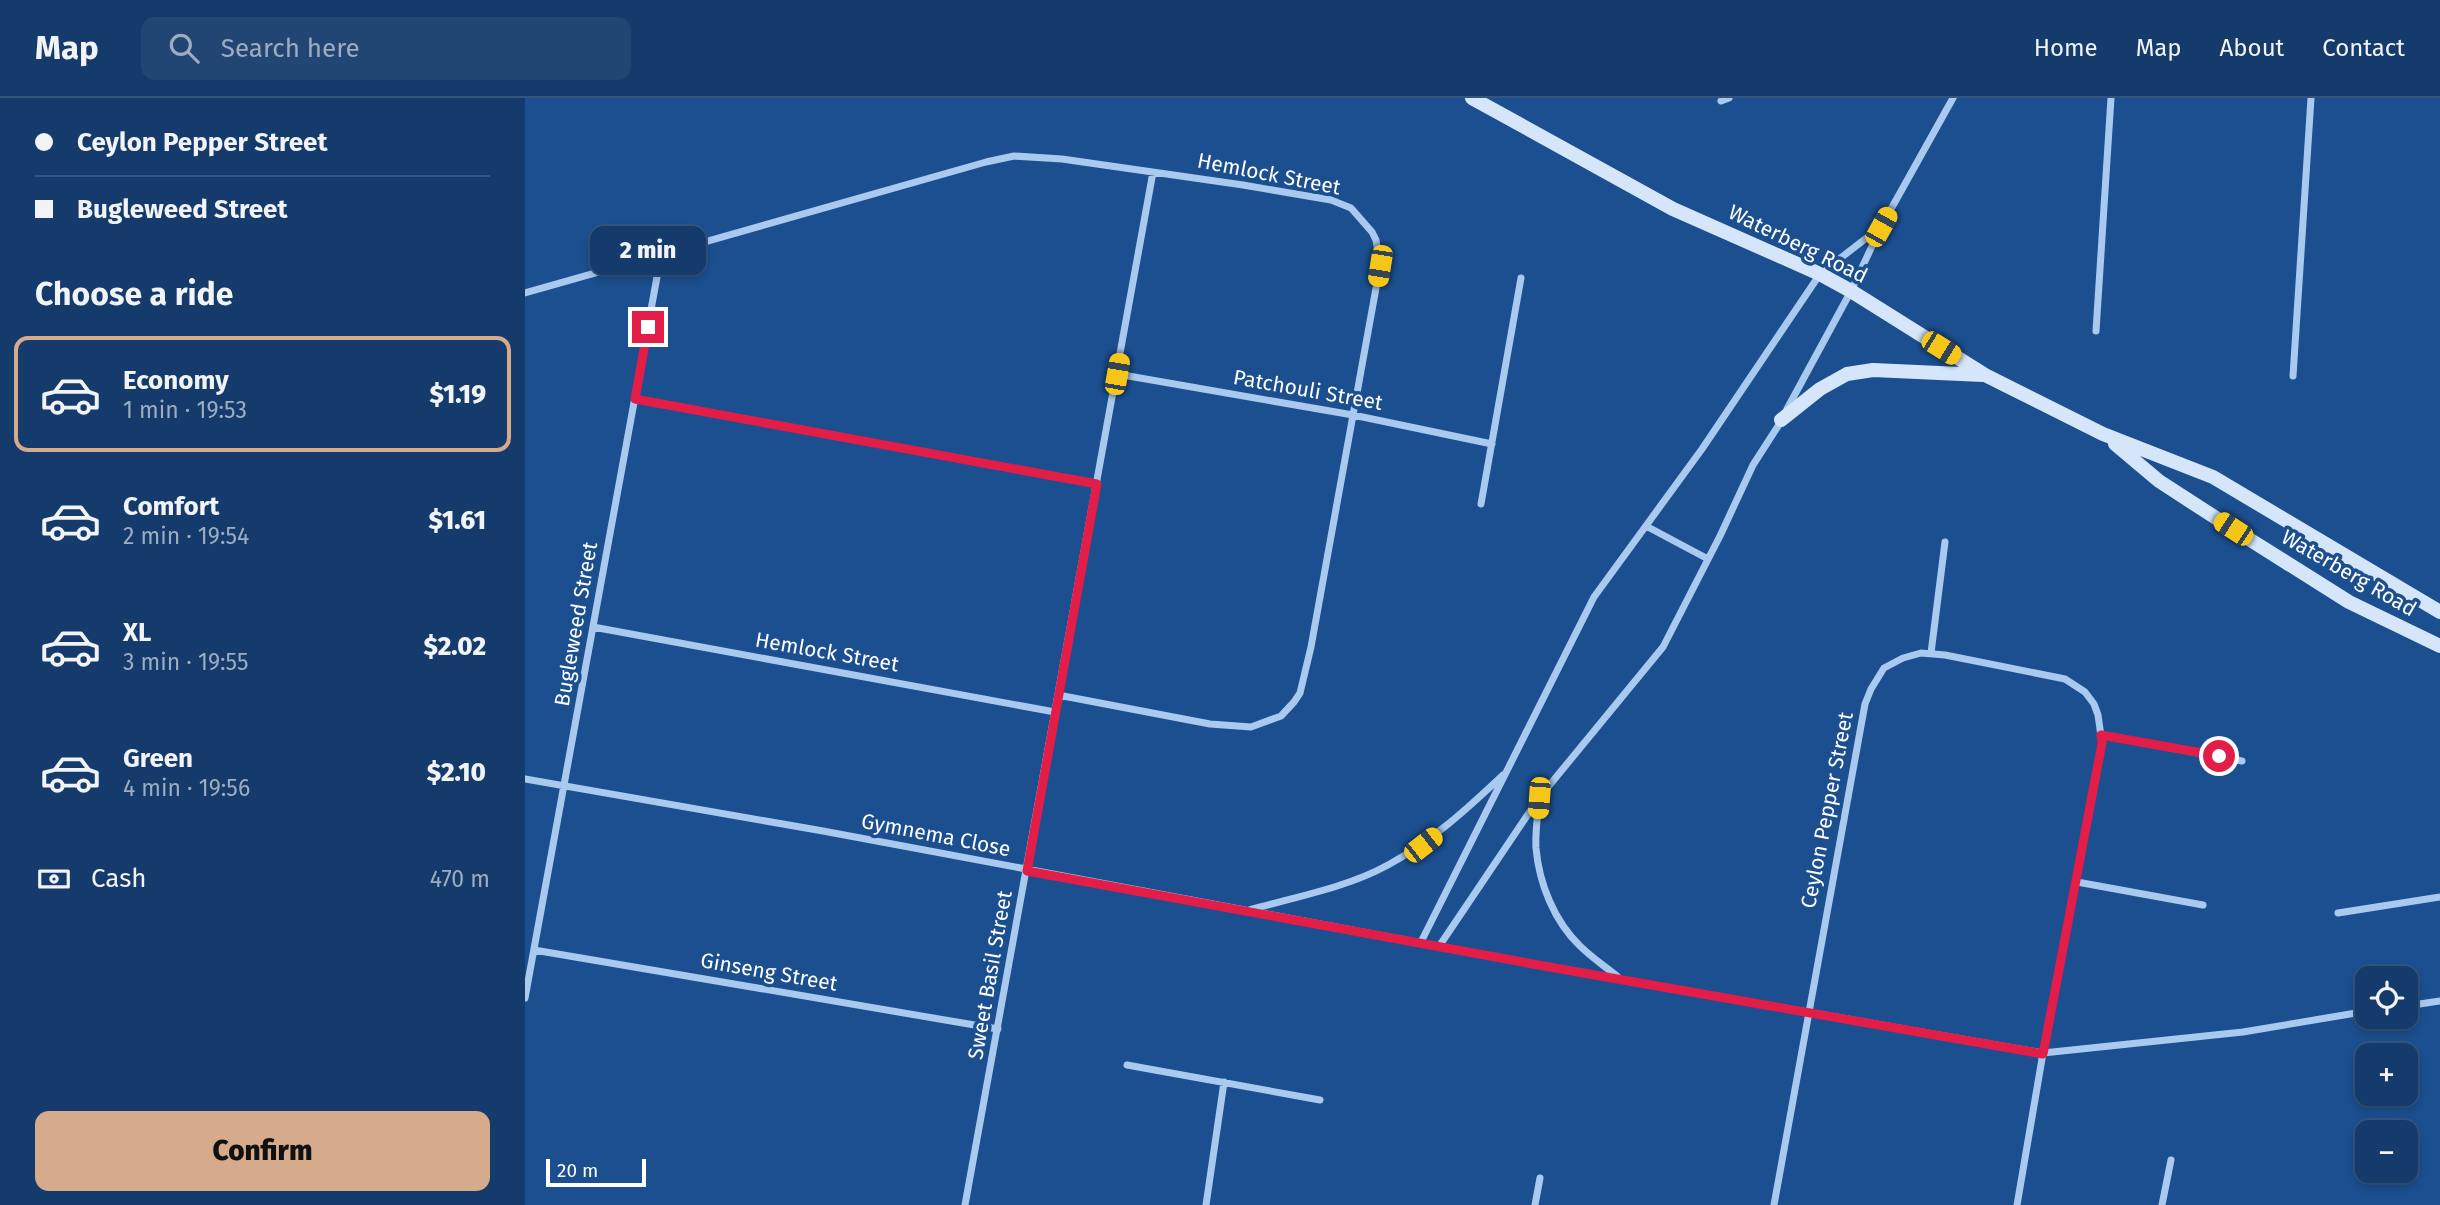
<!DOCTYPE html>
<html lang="en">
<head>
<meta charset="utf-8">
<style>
  body { margin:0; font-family:"Fira Sans",sans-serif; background:#214673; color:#f1f3f6; height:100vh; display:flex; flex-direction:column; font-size:26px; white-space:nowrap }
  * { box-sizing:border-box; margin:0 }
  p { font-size:23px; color:#9dadc1 }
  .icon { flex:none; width:38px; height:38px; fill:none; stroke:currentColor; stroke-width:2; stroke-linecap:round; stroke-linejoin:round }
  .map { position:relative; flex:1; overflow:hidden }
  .panel { display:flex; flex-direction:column; background:#143b6b; width:525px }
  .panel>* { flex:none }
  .banner { display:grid; align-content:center; height:154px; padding:0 35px; background:#143b6b }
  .controls { position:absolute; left:1830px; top:868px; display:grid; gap:14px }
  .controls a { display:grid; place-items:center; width:63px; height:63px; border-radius:14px; background:#143b6b; box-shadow:0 4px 10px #0003,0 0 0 2px #33557e; font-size:35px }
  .scale { position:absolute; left:21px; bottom:18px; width:100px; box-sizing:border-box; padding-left:7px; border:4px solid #fff; border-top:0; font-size:19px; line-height:24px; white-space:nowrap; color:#fff; -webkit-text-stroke:5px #1b4f8f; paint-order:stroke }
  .end { position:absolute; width:32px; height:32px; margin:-16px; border:9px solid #e11d48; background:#fff; box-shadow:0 0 0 4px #fff }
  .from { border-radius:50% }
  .bubble { position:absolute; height:49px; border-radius:14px; background:#143b6b; box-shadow:0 4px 10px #0003,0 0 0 2px #33557e; font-size:23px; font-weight:800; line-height:49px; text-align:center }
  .car { position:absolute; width:21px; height:42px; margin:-21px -10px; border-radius:9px; box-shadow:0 0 5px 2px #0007; background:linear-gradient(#f5c518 24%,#345 0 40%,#f5c518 0 76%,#345 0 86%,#f5c518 0) }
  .banner b { display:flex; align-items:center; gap:24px; height:66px; font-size:26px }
  .banner b+b { border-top:2px solid #33557e }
  .banner i { width:18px; height:18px; background:#f1f3f6 }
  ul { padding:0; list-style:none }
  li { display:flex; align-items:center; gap:21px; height:116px; margin:0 14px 10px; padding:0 21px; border:4px solid transparent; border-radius:14px }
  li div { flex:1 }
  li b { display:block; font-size:26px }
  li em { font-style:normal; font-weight:800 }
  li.active { border-color:#d6ab8b }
  li>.icon { width:63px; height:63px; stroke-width:1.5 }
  h2 { padding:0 35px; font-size:32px; line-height:84px }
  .pay { display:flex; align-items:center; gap:18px; height:77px; padding:0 35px; font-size:26px }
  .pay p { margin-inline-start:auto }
  .button { display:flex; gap:14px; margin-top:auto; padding:14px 35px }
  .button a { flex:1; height:80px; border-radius:14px; background:#d6ab8b; color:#111; font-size:28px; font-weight:800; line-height:80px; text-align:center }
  header { display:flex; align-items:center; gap:42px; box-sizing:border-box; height:98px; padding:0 35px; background:#143b6b; border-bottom:2px solid #33557e }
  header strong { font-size:33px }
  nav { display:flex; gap:38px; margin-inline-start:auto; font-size:24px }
  .search { width:490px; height:63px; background:#214673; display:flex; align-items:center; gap:18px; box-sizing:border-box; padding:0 24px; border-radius:14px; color:#9dadc1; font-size:26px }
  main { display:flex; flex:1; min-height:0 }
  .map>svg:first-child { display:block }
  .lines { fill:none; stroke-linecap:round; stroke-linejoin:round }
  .street { stroke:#a9c9ee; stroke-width:7 }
  .secondary { stroke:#d6e6fa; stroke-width:14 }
  .route { stroke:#e11d48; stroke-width:9 }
  .labels { text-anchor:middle; stroke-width:7; stroke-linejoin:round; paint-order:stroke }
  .street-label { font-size:21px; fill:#fff; stroke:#1b4f8f }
</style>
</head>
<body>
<header>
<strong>Map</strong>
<div class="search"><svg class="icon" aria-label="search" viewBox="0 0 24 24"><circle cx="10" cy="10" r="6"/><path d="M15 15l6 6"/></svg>Search here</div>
<nav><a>Home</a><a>Map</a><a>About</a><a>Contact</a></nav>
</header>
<main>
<section class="panel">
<div class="banner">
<b><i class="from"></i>Ceylon Pepper Street</b>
<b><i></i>Bugleweed Street</b>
</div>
<h2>Choose a ride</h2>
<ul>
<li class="active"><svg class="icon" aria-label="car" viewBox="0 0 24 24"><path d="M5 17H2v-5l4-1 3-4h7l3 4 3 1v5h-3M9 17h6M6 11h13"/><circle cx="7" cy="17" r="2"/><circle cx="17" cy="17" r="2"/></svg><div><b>Economy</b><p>1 min · 19:53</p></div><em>$1.19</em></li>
<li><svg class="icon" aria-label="car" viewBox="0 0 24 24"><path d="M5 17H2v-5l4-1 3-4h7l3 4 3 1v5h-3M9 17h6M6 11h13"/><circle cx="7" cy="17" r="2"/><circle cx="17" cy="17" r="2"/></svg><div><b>Comfort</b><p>2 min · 19:54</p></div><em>$1.61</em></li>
<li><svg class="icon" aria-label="car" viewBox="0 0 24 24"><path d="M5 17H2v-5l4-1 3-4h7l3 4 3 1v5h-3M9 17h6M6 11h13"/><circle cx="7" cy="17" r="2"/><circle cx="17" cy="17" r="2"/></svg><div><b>XL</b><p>3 min · 19:55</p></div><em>$2.02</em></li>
<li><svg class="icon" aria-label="car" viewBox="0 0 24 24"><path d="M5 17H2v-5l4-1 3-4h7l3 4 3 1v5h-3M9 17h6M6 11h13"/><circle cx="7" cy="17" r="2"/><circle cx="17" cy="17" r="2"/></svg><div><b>Green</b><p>4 min · 19:56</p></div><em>$2.10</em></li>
</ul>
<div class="pay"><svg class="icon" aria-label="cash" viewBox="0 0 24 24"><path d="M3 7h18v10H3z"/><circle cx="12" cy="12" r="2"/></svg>Cash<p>470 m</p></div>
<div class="button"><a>Confirm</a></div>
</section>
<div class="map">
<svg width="1915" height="1107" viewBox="0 0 1915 1107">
  <rect width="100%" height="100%" fill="#1b4f8f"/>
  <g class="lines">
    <path class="street" d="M1196,3L1204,0
      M0,195L461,64L489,58L537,61L718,87L806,102L826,110L847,134L851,142L855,168L786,549L775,595L769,604L756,618L726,629L685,626L533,597
      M1571,233L1586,0
      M592,276L828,317L967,346
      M1768,278L1786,0
      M110,301L572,386
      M1262,311L1326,193L1356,129L1428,0
      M956,406L996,180
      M1121,428L1183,461
      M68,529L530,614
      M1406,555L1420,444
      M1576,637L1717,663
      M0,681L298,733L1030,870L1518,955L1718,934L1843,913
      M1014,700C1013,716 1010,734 1011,750C1014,785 1029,823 1055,848C1066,859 1081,869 1093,879
      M1552,784L1678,807
      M724,812C770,799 821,790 863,767C907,743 942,711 978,677
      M1813,815L1915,799
      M896,844L1069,499L1177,351L1295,176L1353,131
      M915,847L1014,700L1138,549L1195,438L1228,367L1257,322
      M9,852L473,931
      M0,900L136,157
      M1881,908L1915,903
      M602,967L795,1002
      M440,1107L628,74
      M681,1107L699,984
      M1010,1107L1015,1080
      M1249,1107L1340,606L1346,591L1359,570L1378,560L1396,555L1420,557L1540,581L1560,594L1569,606L1573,617L1577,645L1573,668L1518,955L1492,1107
      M1637,1107L1646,1062"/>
    <path class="secondary" d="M947,0L1148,111L1295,176L1326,193L1460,277L1578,336L1688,379L1915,514
      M1256,322L1295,291L1322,276L1348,272L1458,277
      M1590,346L1634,383L1708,431L1824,504L1915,548"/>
  </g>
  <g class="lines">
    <path class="route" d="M123,229L110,301L572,386L502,773L1030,870L1518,956L1577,645L1576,637L1694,658"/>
  </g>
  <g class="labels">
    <g class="street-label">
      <text transform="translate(744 76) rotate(11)" y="7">Hemlock Street</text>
      <text transform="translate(1273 146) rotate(26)" y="7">Waterberg Road</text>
      <text transform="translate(783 292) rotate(10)" y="7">Patchouli Street</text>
      <text transform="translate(1824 475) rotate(30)" y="7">Waterberg Road</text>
      <text transform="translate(51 526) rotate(-80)" y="7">Bugleweed Street</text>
      <text transform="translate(302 554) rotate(10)" y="7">Hemlock Street</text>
      <text transform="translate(1302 712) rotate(-79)" y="7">Ceylon Pepper Street</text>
      <text transform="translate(411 737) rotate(11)" y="7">Gymnema Close</text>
      <text transform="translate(244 874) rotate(10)" y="7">Ginseng Street</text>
      <text transform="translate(465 877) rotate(-80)" y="7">Sweet Basil Street</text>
    </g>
  </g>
</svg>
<div class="controls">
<a><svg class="icon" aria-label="locate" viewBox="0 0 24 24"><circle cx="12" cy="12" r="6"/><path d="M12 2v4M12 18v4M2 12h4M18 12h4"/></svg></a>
<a>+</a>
<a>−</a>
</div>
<div class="scale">20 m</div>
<i class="end from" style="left:1694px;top:658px"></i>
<i class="end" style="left:123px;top:229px"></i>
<div class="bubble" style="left:65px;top:128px;width:116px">2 min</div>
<i class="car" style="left:1356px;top:129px;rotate:29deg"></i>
<i class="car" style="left:855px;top:168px;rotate:189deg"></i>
<i class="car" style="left:1416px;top:250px;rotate:122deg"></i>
<i class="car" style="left:592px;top:276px;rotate:10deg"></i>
<i class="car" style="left:1708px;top:431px;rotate:303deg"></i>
<i class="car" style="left:1014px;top:700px;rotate:184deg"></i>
<i class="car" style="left:898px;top:747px;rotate:52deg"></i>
</div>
</main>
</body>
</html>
